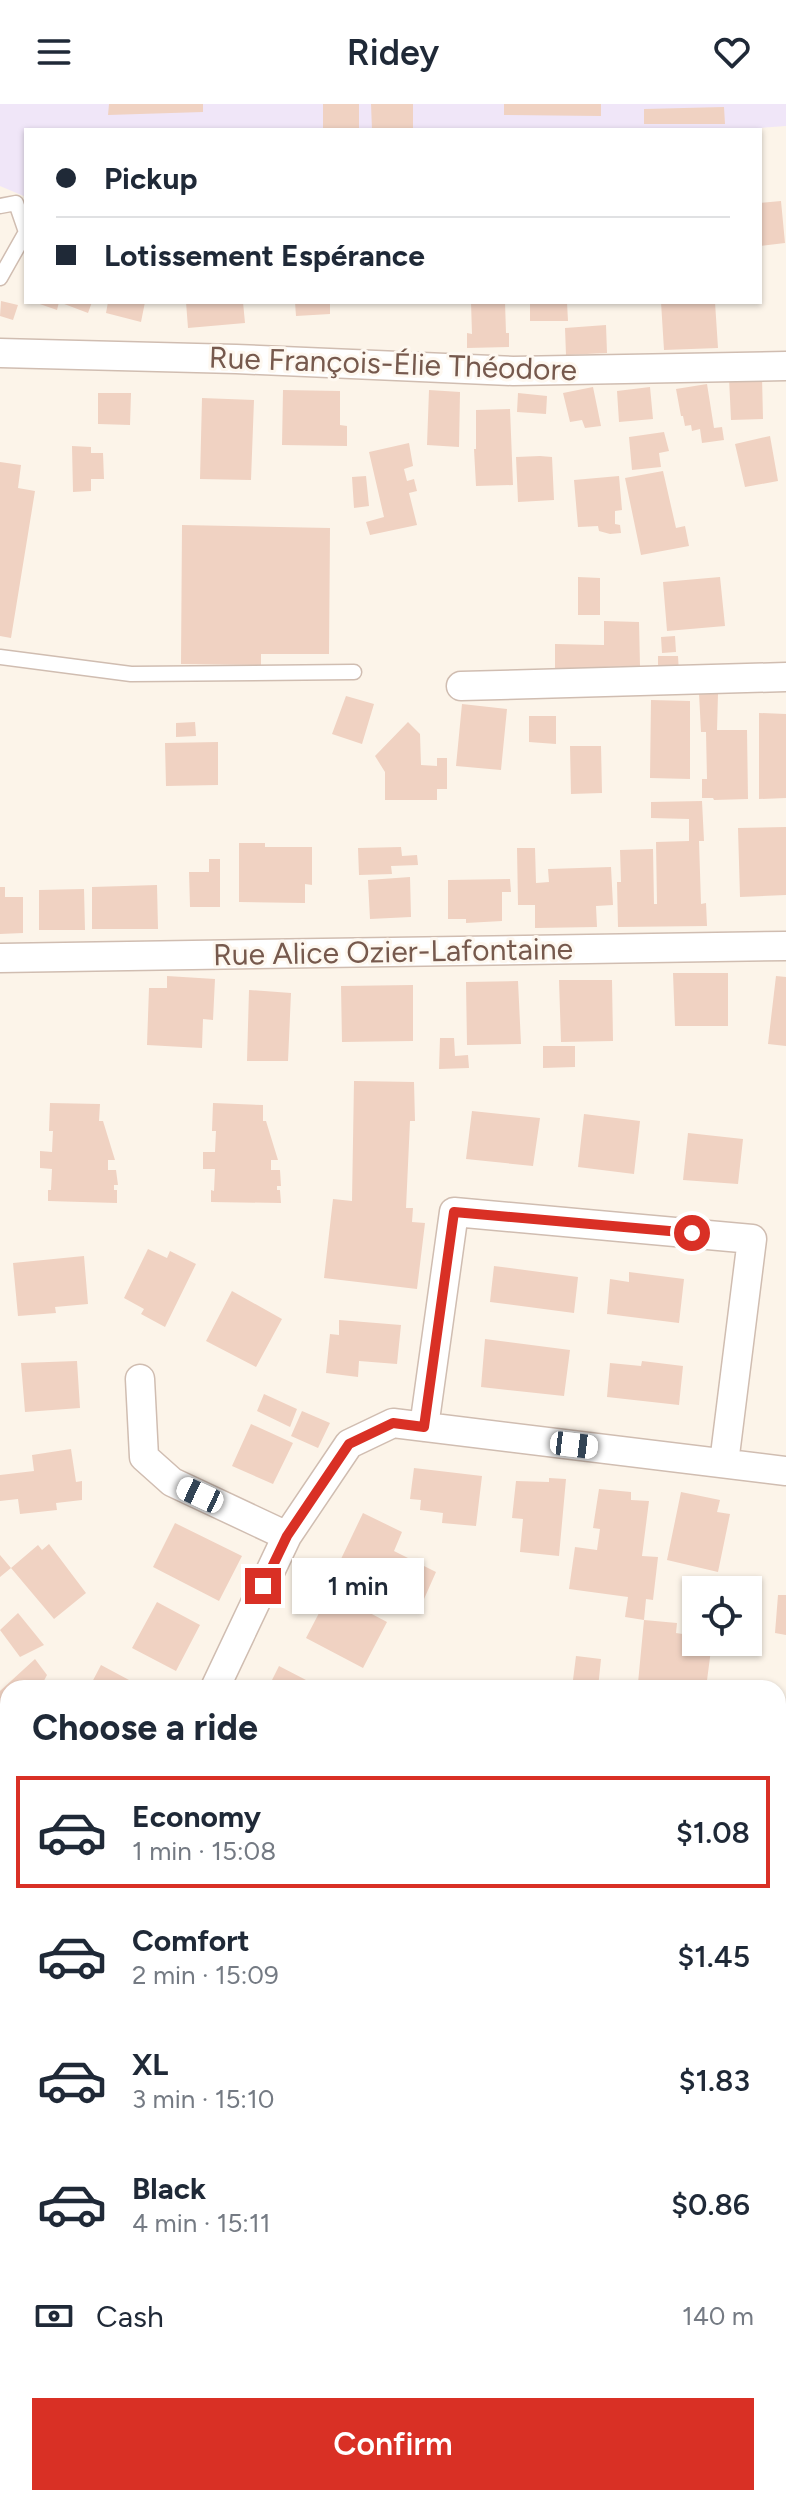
<!DOCTYPE html>
<html lang="en">
<head>
<meta charset="utf-8">
<style>
  body { margin:0; font-family:Figtree,sans-serif; background:#f2f2f3; color:#1f2937; height:100vh; display:flex; flex-direction:column; font-size:30px; white-space:nowrap }
  * { box-sizing:border-box; margin:0 }
  p { font-size:26px; color:#747a83 }
  .icon { flex:none; width:44px; height:44px; fill:none; stroke:currentColor; stroke-width:2; stroke-linecap:round; stroke-linejoin:round }
  .map { position:relative; flex:1; overflow:hidden }
  .drawer { position:absolute; left:0px; top:1576px; width:786px; height:826px; display:flex; flex-direction:column; background:#fff; border-radius:24px 24px 0 0; box-shadow:0 2px 6px #0004 }
  .drawer>* { flex:none }
  .guide { position:absolute; left:24px; top:24px; width:738px; height:176px; border-radius:0px; box-shadow:0 2px 6px #0004; display:grid; align-content:center; height:176px; padding:0 32px; background:#fff }
  .tools { position:absolute; left:682px; top:1472px; display:grid; gap:16px }
  .tools a { display:grid; place-items:center; width:80px; height:80px; border-radius:0px; background:#fff; box-shadow:0 2px 6px #0004; font-size:40px }
  .end { position:absolute; width:36px; height:36px; margin:-18px; border:10px solid #d93025; background:#fff; box-shadow:0 0 0 4px #fff }
  .from { border-radius:50% }
  .bubble { position:absolute; height:56px; border-radius:0px; background:#fff; box-shadow:0 2px 6px #0004; font-size:26px; font-weight:600; line-height:56px; text-align:center }
  .car { position:absolute; width:24px; height:48px; margin:-24px -12px; border-radius:10px; box-shadow:0 0 6px 2px #0007; background:linear-gradient(#fff 24%,#345 0 40%,#fff 0 76%,#345 0 86%,#fff 0) }
  .guide b { display:flex; align-items:center; gap:28px; height:76px; font-size:30px }
  .guide b+b { border-top:2px solid #e0e1e3 }
  .guide i { width:20px; height:20px; background:#1f2937 }
  ul { padding:0; list-style:none }
  li { display:flex; align-items:center; gap:24px; height:112px; margin:0 16px 12px; padding:0 16px; border:4px solid transparent; border-radius:0px }
  li div { flex:1 }
  li b { display:block; font-size:30px }
  li em { font-style:normal; font-weight:600 }
  li.active { border-color:#d93025 }
  li>.icon { width:72px; height:72px; stroke-width:1.5 }
  h2 { padding:0 32px; font-size:36px; line-height:96px }
  .pay { display:flex; align-items:center; gap:20px; height:88px; padding:0 32px; font-size:30px }
  .pay p { margin-inline-start:auto }
  .button { display:flex; gap:16px; margin-top:auto; padding:16px 32px }
  .button a { flex:1; height:92px; border-radius:0px; background:#d93025; color:#fff; font-size:32px; font-weight:600; line-height:92px; text-align:center }
  header { display:flex; justify-content:space-between; align-items:center; height:104px; padding:0 32px; background:#fff; font-size:36px; font-weight:600 }
  .map>svg:first-child { display:block }
  .education { fill:#f0e6f8 }
  .lines { fill:none; stroke-linecap:round; stroke-linejoin:round }
  .river { stroke:#bee2e5; stroke-width:62 }
  .building { fill:#f0d2c2 }
  .service-casing { stroke:#d0bdb1; stroke-width:17 }
  .minor-casing { stroke:#d0bdb1; stroke-width:31 }
  .service { stroke:#fff; stroke-width:14 }
  .minor { stroke:#fff; stroke-width:28 }
  .route { stroke:#d93025; stroke-width:10 }
  .labels { text-anchor:middle; stroke-width:6; stroke-linejoin:round; paint-order:stroke }
  .street-label { font-size:30px; fill:#76594d; stroke:#fef8f0 }
</style>
</head>
<body>
<header><svg class="icon" aria-label="menu" viewBox="0 0 24 24"><path d="M4 6h16M4 12h16M4 18h16"/></svg>Ridey<svg class="icon" aria-label="heart" viewBox="0 0 24 24"><path d="M12 20l-8-8c-3-5 5-10 8-4 3-6 11-1 8 4z"/></svg></header>
<div class="map">
<svg width="786" height="2401" viewBox="0 0 786 2401">
  <rect width="100%" height="100%" fill="#fcf4e9"/>
  <path class="education" d="M0,0H786V22L734,26H26V93L0,82Z"/>
  <g class="lines">
    <path class="river" d="M778,1648L786,1642
      M778,1955L786,1967"/>
  </g>
  <path class="building" d="M109,0H203V8L108,11Z
    M323,0H359V25L323,26Z
    M371,0H413V25L372,26Z
    M504,0H601V12L504,11Z
    M724,3L725,20H644V5Z
    M781,97L785,139L760,142V99Z
    M1,197L18,201L13,216L0,212Z
    M34,198H59L57,206Z
    M59,198H92L88,209Z
    M108,198H145L141,218L106,209Z
    M186,198H243L245,219L188,224Z
    M295,198H330V210L296,212Z
    M471,198H505L506,229H509V243L467,244V229L472,230Z
    M530,198H567L568,217H530Z
    M661,198H715L718,244L664,246Z
    M606,221L607,249L566,251L565,224Z
    M762,273L763,315L731,316L729,274Z
    M707,280L714,324L722,323L724,336L702,339L700,325L692,327L691,321L685,322L683,312H681L676,285Z
    M593,283L601,322L585,324L582,316L570,318L563,289Z
    M650,283L653,315L619,318L617,287Z
    M283,286L340,287V321L347,322V342L282,341Z
    M429,286L460,288L459,343L427,341Z
    M98,289H131L130,321L98,320Z
    M518,289L547,292L546,310L517,308Z
    M202,294L254,296L251,376L200,375Z
    M510,305L513,381L476,382L474,345H476V306Z
    M664,328L669,347L659,349L661,363L632,366L629,333Z
    M770,332L778,377L745,383L735,340Z
    M409,339L413,362L404,365L407,377L414,375L417,387L409,389L417,421L370,431L366,418L384,413L369,348Z
    M72,342L91,343V349H103L104,375H91V387L73,388Z
    M540,352L552,353L554,396L518,398L516,353Z
    M0,358L21,361L18,384L35,387L11,534L0,532Z
    M663,367L676,424L685,422L689,442L641,451L625,374Z
    M366,372L369,402L354,404L352,373Z
    M619,372L622,406L615,407V420L620,421L621,429L610,430L599,427L598,422L578,423L574,376Z
    M182,421L330,424L329,550H261V561L181,560Z
    M578,473L600,474V511H578Z
    M720,473L725,522L667,527L663,478Z
    M604,517L639,518L640,562L603,563L602,574L555,575V540L604,541Z
    M675,532L676,548L662,549L661,533Z
    M658,552H678L679,569L658,568Z
    M699,589L718,590L717,626H747L748,695L714,696L713,694H702V675H707L706,628H701Z
    M346,592L374,600L362,640L332,630Z
    M651,596L690,597V675L650,674Z
    M462,600L507,605L501,666L456,662Z
    M759,609L786,610V694L759,695Z
    M529,612H556V640L529,638Z
    M195,618L196,632L176,633V619Z
    M408,618L420,630L421,661L437,662V654H447V685H437V696H385V668L375,652Z
    M218,638V681L166,682L165,639Z
    M570,642H601L602,689L571,690Z
    M702,697L704,737H699L701,800L706,799L707,822L618,823L617,778H621L620,746L653,745L654,800H657L656,738L689,737V715L651,714V698Z
    M786,723V791L740,793L738,724Z
    M239,739H265V743H312V781L305,780V799L239,798Z
    M401,743L402,752L417,751L418,761L391,762L392,770L359,771L358,744Z
    M517,744H535L536,779L549,778L548,765L611,763L613,801L596,802L597,823L535,824V801H518Z
    M209,755H220V803H190L189,768H209Z
    M410,773L411,813L370,815L368,776Z
    M510,775L511,788H502V817L466,819V815H448V776Z
    M157,781L158,825H92V783Z
    M0,783H5V793H23V829L0,830Z
    M84,785L85,826H39V786Z
    M673,869H728V922H675Z
    M167,872L215,875L213,916L203,915L202,944L147,941L149,884H167Z
    M776,872L786,873V942L768,940Z
    M559,876H612L613,937L561,938Z
    M518,877L521,940L467,941L466,878Z
    M413,881V937L342,938L341,882Z
    M249,886L291,889L288,957H247Z
    M440,934H454L455,952L468,951L469,964L439,965Z
    M543,942H575V963L543,964Z
    M354,977L414,978L415,1017H410L406,1104H413L412,1118L425,1119L417,1185L324,1174L333,1095L352,1097Z
    M50,999L100,1000L99,1017H103L115,1056H108V1066H116L118,1081H114V1086H117V1099L48,1097V1086H51L52,1065L40,1064V1047L52,1048L53,1027H49Z
    M213,999L263,1001V1017H266L278,1056H271V1066H280L281,1082H277V1086H280L281,1099L211,1098V1086L214,1087L215,1065H203V1048H215L216,1027H212Z
    M472,1007L540,1014L533,1062L466,1055Z
    M584,1010L640,1017L634,1070L578,1063Z
    M688,1029L743,1035L738,1080L683,1076Z
    M148,1145L167,1154L170,1147L196,1160L165,1223L141,1210L144,1205L124,1194Z
    M84,1152L88,1200L55,1203L56,1209L18,1212L13,1159Z
    M494,1162L578,1173L574,1209L490,1198Z
    M629,1168L684,1175L679,1219L607,1210L610,1175L629,1178Z
    M232,1187L282,1215L256,1263L206,1237Z
    M339,1216L401,1221L397,1260L359,1257L358,1273L326,1269L330,1230L339,1231Z
    M485,1235L570,1246L564,1292L481,1283Z
    M77,1257L80,1304L25,1308L21,1259Z
    M642,1257L683,1262L679,1301L607,1293L610,1259L641,1262Z
    M264,1290L297,1305L290,1323L257,1307Z
    M302,1307L330,1319L318,1344L291,1332Z
    M251,1320L293,1339L273,1380L232,1362Z
    M71,1345L76,1378L82,1377V1396L56,1399L57,1406L20,1410L18,1395L0,1397V1371L34,1367L32,1351Z
    M414,1364L482,1372L476,1422L442,1419L443,1409L420,1406L421,1396L410,1395Z
    M549,1374L566,1375L559,1452L520,1448L523,1415L512,1414L516,1377L549,1378Z
    M599,1385L631,1388V1396L649,1397L642,1452L658,1453L653,1496L646,1495L644,1516L625,1513L628,1493L569,1485L575,1443L597,1446L600,1425L593,1424Z
    M681,1388L720,1396L717,1408L730,1410L718,1468L667,1456Z
    M363,1409L402,1428L394,1447L436,1468L424,1495L341,1455Z
    M175,1419L242,1452L219,1497L153,1463Z
    M49,1440L86,1489L54,1515L11,1464L38,1441L42,1446Z
    M0,1451L11,1464L0,1473Z
    M330,1488L387,1518L363,1564L306,1534Z
    M778,1491H786V1531L775,1529Z
    M157,1498L200,1521L176,1567L132,1544Z
    M18,1509L44,1541L20,1553L0,1526Z
    M748,1513L760,1515L754,1545L734,1541L735,1538H748Z
    M644,1516L677,1519L676,1529L696,1532V1538H712L706,1584H677L638,1579Z
    M576,1552L601,1555L598,1584H572Z
    M35,1555L47,1571L40,1584H8V1641L0,1651V1587Z
    M101,1561L144,1584H89Z
    M279,1562L306,1576L302,1584H268Z
    M8,1806V1830L0,1831V1815L3,1814L2,1808Z
    M8,1862V1914L0,1915V1863Z
    M8,1952V2005L1,2006L0,1953Z"/>
  <g class="lines">
    <g class="service-casing">
      <path id="service" d="M0,102L16,99L26,128L0,174
        M0,553L131,570L354,568"/>
    </g>
    <g class="minor-casing">
      <path id="minor" d="M0,249L236,255L513,267L786,262
        M461,582L786,573
        M0,854L786,842
        M140,1275L144,1353L172,1378L287,1432
        M424,1323L454,1108L752,1135L724,1359
        M215,1584L287,1432L349,1340L393,1319L786,1367
        M0,1709L8,1714
        M0,2398L8,2390"/>
    </g>
    <use href="#service" class="service"/>
    <use href="#minor" class="minor"/>
  </g>
  <g class="lines">
    <path class="route" d="M263,1482L287,1432L349,1340L393,1319L424,1323L454,1108L692,1129"/>
  </g>
  <g class="labels">
    <g class="street-label">
      <text transform="translate(393 260) rotate(2)" y="10">Rue François-Élie Théodore</text>
      <text transform="translate(393 848) rotate(-1)" y="10">Rue Alice Ozier-Lafontaine</text>
    </g>
  </g>
</svg>
<div class="tools">
<a><svg class="icon" aria-label="locate" viewBox="0 0 24 24"><circle cx="12" cy="12" r="6"/><path d="M12 2v4M12 18v4M2 12h4M18 12h4"/></svg></a>
</div>
<i class="end from" style="left:692px;top:1129px"></i>
<i class="end" style="left:263px;top:1482px"></i>
<div class="bubble" style="left:292px;top:1454px;width:132px">1 min</div>
<i class="car" style="left:574px;top:1341px;rotate:97deg"></i>
<i class="car" style="left:200px;top:1391px;rotate:295deg"></i>
<div class="guide">
<b><i class="from"></i>Pickup</b>
<b><i></i>Lotissement Espérance</b>
</div>
<section class="drawer">
<h2>Choose a ride</h2>
<ul>
<li class="active"><svg class="icon" aria-label="car" viewBox="0 0 24 24"><path d="M5 17H2v-5l4-1 3-4h7l3 4 3 1v5h-3M9 17h6M6 11h13"/><circle cx="7" cy="17" r="2"/><circle cx="17" cy="17" r="2"/></svg><div><b>Economy</b><p>1 min · 15:08</p></div><em>$1.08</em></li>
<li><svg class="icon" aria-label="car" viewBox="0 0 24 24"><path d="M5 17H2v-5l4-1 3-4h7l3 4 3 1v5h-3M9 17h6M6 11h13"/><circle cx="7" cy="17" r="2"/><circle cx="17" cy="17" r="2"/></svg><div><b>Comfort</b><p>2 min · 15:09</p></div><em>$1.45</em></li>
<li><svg class="icon" aria-label="car" viewBox="0 0 24 24"><path d="M5 17H2v-5l4-1 3-4h7l3 4 3 1v5h-3M9 17h6M6 11h13"/><circle cx="7" cy="17" r="2"/><circle cx="17" cy="17" r="2"/></svg><div><b>XL</b><p>3 min · 15:10</p></div><em>$1.83</em></li>
<li><svg class="icon" aria-label="car" viewBox="0 0 24 24"><path d="M5 17H2v-5l4-1 3-4h7l3 4 3 1v5h-3M9 17h6M6 11h13"/><circle cx="7" cy="17" r="2"/><circle cx="17" cy="17" r="2"/></svg><div><b>Black</b><p>4 min · 15:11</p></div><em>$0.86</em></li>
</ul>
<div class="pay"><svg class="icon" aria-label="cash" viewBox="0 0 24 24"><path d="M3 7h18v10H3z"/><circle cx="12" cy="12" r="2"/></svg>Cash<p>140 m</p></div>
<div class="button"><a>Confirm</a></div>
</section>
</div>
</body>
</html>
